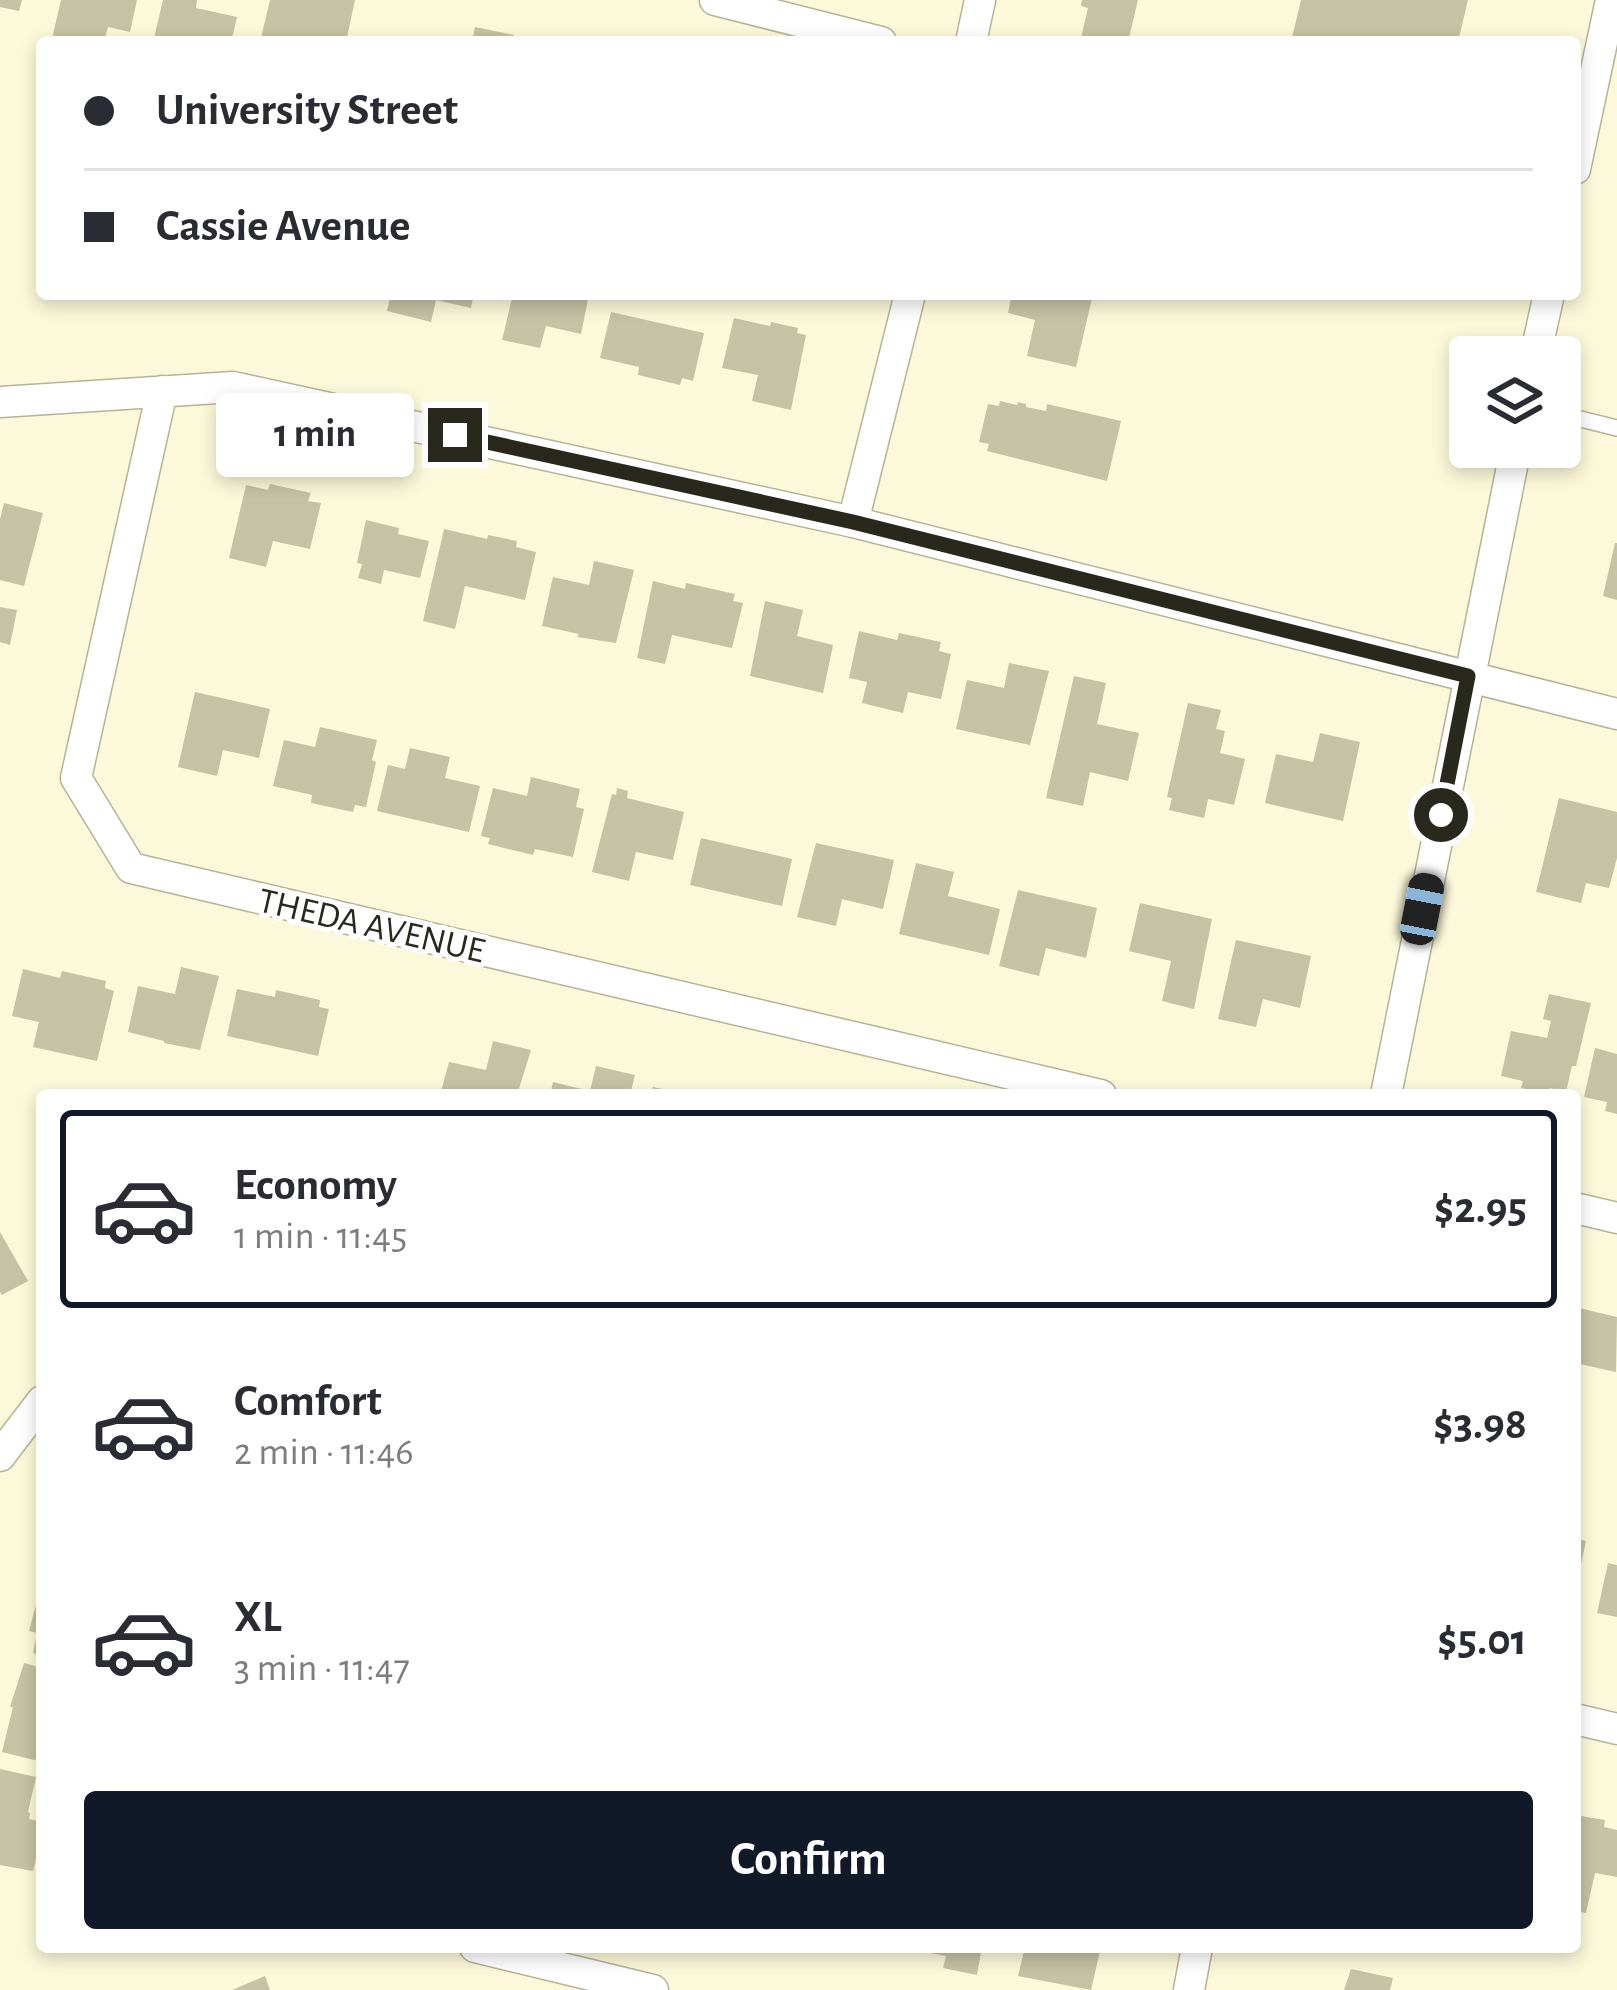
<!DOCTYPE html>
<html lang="en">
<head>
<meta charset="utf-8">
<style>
  body { margin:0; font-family:"Alegreya Sans",sans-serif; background:#f2f2f3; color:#2b2b33; height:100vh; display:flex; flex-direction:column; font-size:45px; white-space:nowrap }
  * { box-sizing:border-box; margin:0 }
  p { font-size:39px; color:#7c7c81 }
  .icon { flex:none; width:66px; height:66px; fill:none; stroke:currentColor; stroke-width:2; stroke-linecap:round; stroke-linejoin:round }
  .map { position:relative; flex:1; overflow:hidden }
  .drawer { position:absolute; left:36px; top:1089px; width:1545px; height:864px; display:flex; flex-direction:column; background:#fff; border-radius:12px; box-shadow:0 6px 18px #0003 }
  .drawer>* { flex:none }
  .hud { position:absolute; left:36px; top:36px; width:1545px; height:264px; border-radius:12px; box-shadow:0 6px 18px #0003; display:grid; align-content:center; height:264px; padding:0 48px; background:#fff }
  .controls { position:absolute; left:1449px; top:336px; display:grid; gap:24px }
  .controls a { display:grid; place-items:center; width:132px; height:132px; border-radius:12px; background:#fff; box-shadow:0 6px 18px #0003; font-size:60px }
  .end { position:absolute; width:54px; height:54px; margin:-27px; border:15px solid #29281d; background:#fff; box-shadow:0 0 0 6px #fff }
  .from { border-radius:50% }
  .bubble { position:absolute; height:84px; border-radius:12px; background:#fff; box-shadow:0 6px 18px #0003; font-size:39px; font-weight:600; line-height:84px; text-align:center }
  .car { position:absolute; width:36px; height:72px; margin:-36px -18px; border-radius:15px; box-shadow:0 0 9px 3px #0007; background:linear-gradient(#222 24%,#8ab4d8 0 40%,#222 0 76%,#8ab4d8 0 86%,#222 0) }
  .hud b { display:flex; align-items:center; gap:42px; height:114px; font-size:45px }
  .hud b+b { border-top:3px solid #e1e1e2 }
  .hud i { width:30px; height:30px; background:#2b2b33 }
  ul { padding:21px 0 0; list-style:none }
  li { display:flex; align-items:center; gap:36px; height:198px; margin:0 24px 18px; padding:0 24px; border:6px solid transparent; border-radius:12px }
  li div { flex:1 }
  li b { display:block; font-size:45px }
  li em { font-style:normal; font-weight:600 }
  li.active { border-color:#111827 }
  li>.icon { width:108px; height:108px; stroke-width:1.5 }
  .cta { display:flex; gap:24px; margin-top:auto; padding:24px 48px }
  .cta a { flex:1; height:138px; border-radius:12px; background:#111827; color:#fff; font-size:48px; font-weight:600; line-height:138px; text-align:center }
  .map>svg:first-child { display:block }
  .building { fill:#c5c2a5 }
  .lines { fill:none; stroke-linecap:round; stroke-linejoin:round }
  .lane-casing { stroke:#b6b397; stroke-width:18 }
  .street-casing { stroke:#b6b397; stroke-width:33 }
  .lane { stroke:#fff; stroke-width:15 }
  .street { stroke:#fff; stroke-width:30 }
  .route { stroke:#29281d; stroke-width:15 }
  .labels { text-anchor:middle; stroke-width:10; stroke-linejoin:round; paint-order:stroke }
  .street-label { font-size:36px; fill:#29281d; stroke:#fff }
</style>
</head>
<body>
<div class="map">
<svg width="1617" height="1990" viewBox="0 0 1617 1990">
  <rect width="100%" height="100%" fill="#fcf9da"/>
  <path class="building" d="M0,0H22L19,11L0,7Z
    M61,0H137L130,32L108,27L104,42H65L52,39Z
    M163,0H197L196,8L237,17L231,42H153Z
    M270,0H355L346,42H260Z
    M1082,0H1138L1128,42H1080L1088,8L1081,6Z
    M1301,0H1468L1458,42H1291Z
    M475,27L514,35L512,42H472Z
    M391,294H474L471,308L436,300L431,322L387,311Z
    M513,294H589L581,334L546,326L540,348L502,340Z
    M1012,294H1093L1076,367L1027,356L1035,320L1008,313Z
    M611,312L704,333L693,381L682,378L680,385L638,375L639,367L600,358Z
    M734,318L770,326L771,322L798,328L797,333L806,335L791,410L752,401L758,375L722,368Z
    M1000,401L1017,405L1018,402L1026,404V407L1046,411L1047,404L1121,421L1107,481L987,451L989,444L979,442L988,404L999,406Z
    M270,484L311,493L308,501L321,503L310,549L273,541L266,567L229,558L246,485L268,490Z
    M4,503L43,513L24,586L0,580V519Z
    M366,520L399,528L398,534L429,541L420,578L384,570L381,584L358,578L362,564L357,563Z
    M444,529L487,539L488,535L517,541L516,547L536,552L525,600L465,586L455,629L423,621Z
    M1615,543H1617V600L1603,596Z
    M594,561L634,570L616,643L577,637L579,634L542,626L553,577L589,585Z
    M653,581L685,589L686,583L735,594L733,601L743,603L732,648L672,635L665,664L637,658Z
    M765,601L803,610L797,636L833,645L823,693L750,676Z
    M0,607L17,610L10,645L0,642Z
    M859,631L897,640L899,633L941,642L939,651L951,654L941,699L908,692L903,713L862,703L867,682L849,678Z
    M1009,663L1049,671L1030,745L956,729L967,680L1004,688Z
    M1074,676L1106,683L1097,724L1139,733L1128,781L1090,772L1083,806L1046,798Z
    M195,692L270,709L259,758L223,750L217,776L178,767Z
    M1188,703L1221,710L1216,729L1225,731L1220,753L1245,759L1234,805L1208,799L1204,818L1169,810L1172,798L1167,797Z
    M320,727L377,740L372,760L376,762L366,807L355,805L353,812L311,803L312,795L273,786L284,740L315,747Z
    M1320,733L1360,742L1343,821L1265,803L1276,754L1313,762Z
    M410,748L450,757L445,778L480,786L469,832L377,811L388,765L405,769Z
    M531,777L580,789L576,807L584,809L573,857L535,849L533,855L488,844L490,838L481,836L493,788L527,796Z
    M617,788L628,791L627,798L684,812L673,860L636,852L629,881L592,872L612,794L616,795Z
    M1559,798L1617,812V858L1609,888L1586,883L1581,903L1536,892Z
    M701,838L792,859L782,906L690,885Z
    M816,843L894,860L883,909L842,899L836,926L797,917Z
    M916,863L954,872L948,896L1000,909L989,955L899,934Z
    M1018,890L1097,908L1086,958L1046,948L1039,976L999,966Z
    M1140,903L1212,919L1194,1009L1162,1001L1171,961L1129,951Z
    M1236,940L1311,956L1300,1008L1263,999L1256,1027L1218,1019Z
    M181,967L219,976L200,1050L164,1043V1041L128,1032L138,986L175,994Z
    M23,969L60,978L62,971L106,981L105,988L114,991L97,1061L33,1047L39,1022L12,1016Z
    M237,989L275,997L276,990L320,1000L319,1007L329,1009L318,1056L227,1036Z
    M1549,994L1591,1003L1576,1066H1572L1566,1092L1550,1088L1549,1094L1521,1088L1523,1081L1501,1076L1511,1031L1547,1038L1551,1021L1543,1019Z
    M493,1041L531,1050L517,1095H440L449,1062L486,1070Z
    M1595,1048L1617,1054V1114L1605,1111L1607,1102L1584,1097Z
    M596,1066L635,1075L630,1095H550L553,1082L590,1091Z
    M653,1087L680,1093V1095H651Z
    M0,1232L28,1281L2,1295L0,1292Z
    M1575,1307L1617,1317L1616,1372L1575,1363Z
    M1575,1538L1586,1541L1577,1583H1575Z
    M1608,1563L1617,1565V1617L1597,1613Z
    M37,1601L42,1602V1655L33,1653L37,1633L29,1631Z
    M24,1663L42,1668V1762L2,1752L13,1707H10Z
    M0,1769L36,1777L28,1812L30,1813L29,1819L42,1822L38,1838L41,1839L33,1871L0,1865Z
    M1575,1815L1605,1820L1604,1827L1617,1830V1877L1595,1873L1586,1913L1575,1911Z
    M910,1947H982L977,1975L943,1968L946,1956L910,1949Z
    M1025,1947H1101L1091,1990L1018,1976Z
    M1351,1969L1393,1978L1390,1990H1344Z
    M265,1976L270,1990H232Z"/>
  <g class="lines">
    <g class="lane-casing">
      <path id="lane" d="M1560,414L1617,428"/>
    </g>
    <g class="street-casing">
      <path id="street" d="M715,0L881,42
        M971,42L980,0
        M1575,169L1611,0
        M1535,357L1549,294
        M162,391L76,778L131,868L1101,1095
        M0,402L233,387L853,522L1617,714
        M853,522L910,294
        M1386,1095L1516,447
        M1575,1208L1617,1218
        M0,1456L42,1401
        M1575,1719L1617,1729
        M475,1947L653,1990
        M1189,1990L1197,1947"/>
    </g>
    <use href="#lane" class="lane"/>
    <use href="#street" class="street"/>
  </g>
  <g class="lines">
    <path class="route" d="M455,435L853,522L1468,676L1441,815"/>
  </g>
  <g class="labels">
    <g class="street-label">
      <text transform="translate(372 924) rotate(13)" y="13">THEDA AVENUE</text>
    </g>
  </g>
</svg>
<div class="controls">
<a><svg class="icon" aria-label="layers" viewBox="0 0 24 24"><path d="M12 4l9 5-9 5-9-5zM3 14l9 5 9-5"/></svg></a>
</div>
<i class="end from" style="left:1441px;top:815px"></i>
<i class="end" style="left:455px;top:435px"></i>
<div class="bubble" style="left:216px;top:393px;width:198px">1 min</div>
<i class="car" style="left:1422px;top:909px;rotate:11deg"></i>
<div class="hud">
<b><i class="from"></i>University Street</b>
<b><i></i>Cassie Avenue</b>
</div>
<section class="drawer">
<ul>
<li class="active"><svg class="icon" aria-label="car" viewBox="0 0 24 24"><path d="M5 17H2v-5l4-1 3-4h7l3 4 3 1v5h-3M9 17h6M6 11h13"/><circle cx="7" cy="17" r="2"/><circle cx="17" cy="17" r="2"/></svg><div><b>Economy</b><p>1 min · 11:45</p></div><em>$2.95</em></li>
<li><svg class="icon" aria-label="car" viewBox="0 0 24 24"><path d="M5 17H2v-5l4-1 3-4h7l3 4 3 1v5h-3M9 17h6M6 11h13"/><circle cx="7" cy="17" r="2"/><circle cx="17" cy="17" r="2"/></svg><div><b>Comfort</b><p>2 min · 11:46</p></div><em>$3.98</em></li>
<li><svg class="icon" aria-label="car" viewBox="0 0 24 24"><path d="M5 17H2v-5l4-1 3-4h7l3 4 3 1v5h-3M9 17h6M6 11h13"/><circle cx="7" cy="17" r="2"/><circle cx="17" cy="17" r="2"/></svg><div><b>XL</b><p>3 min · 11:47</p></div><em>$5.01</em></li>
</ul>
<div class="cta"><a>Confirm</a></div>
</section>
</div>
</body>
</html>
